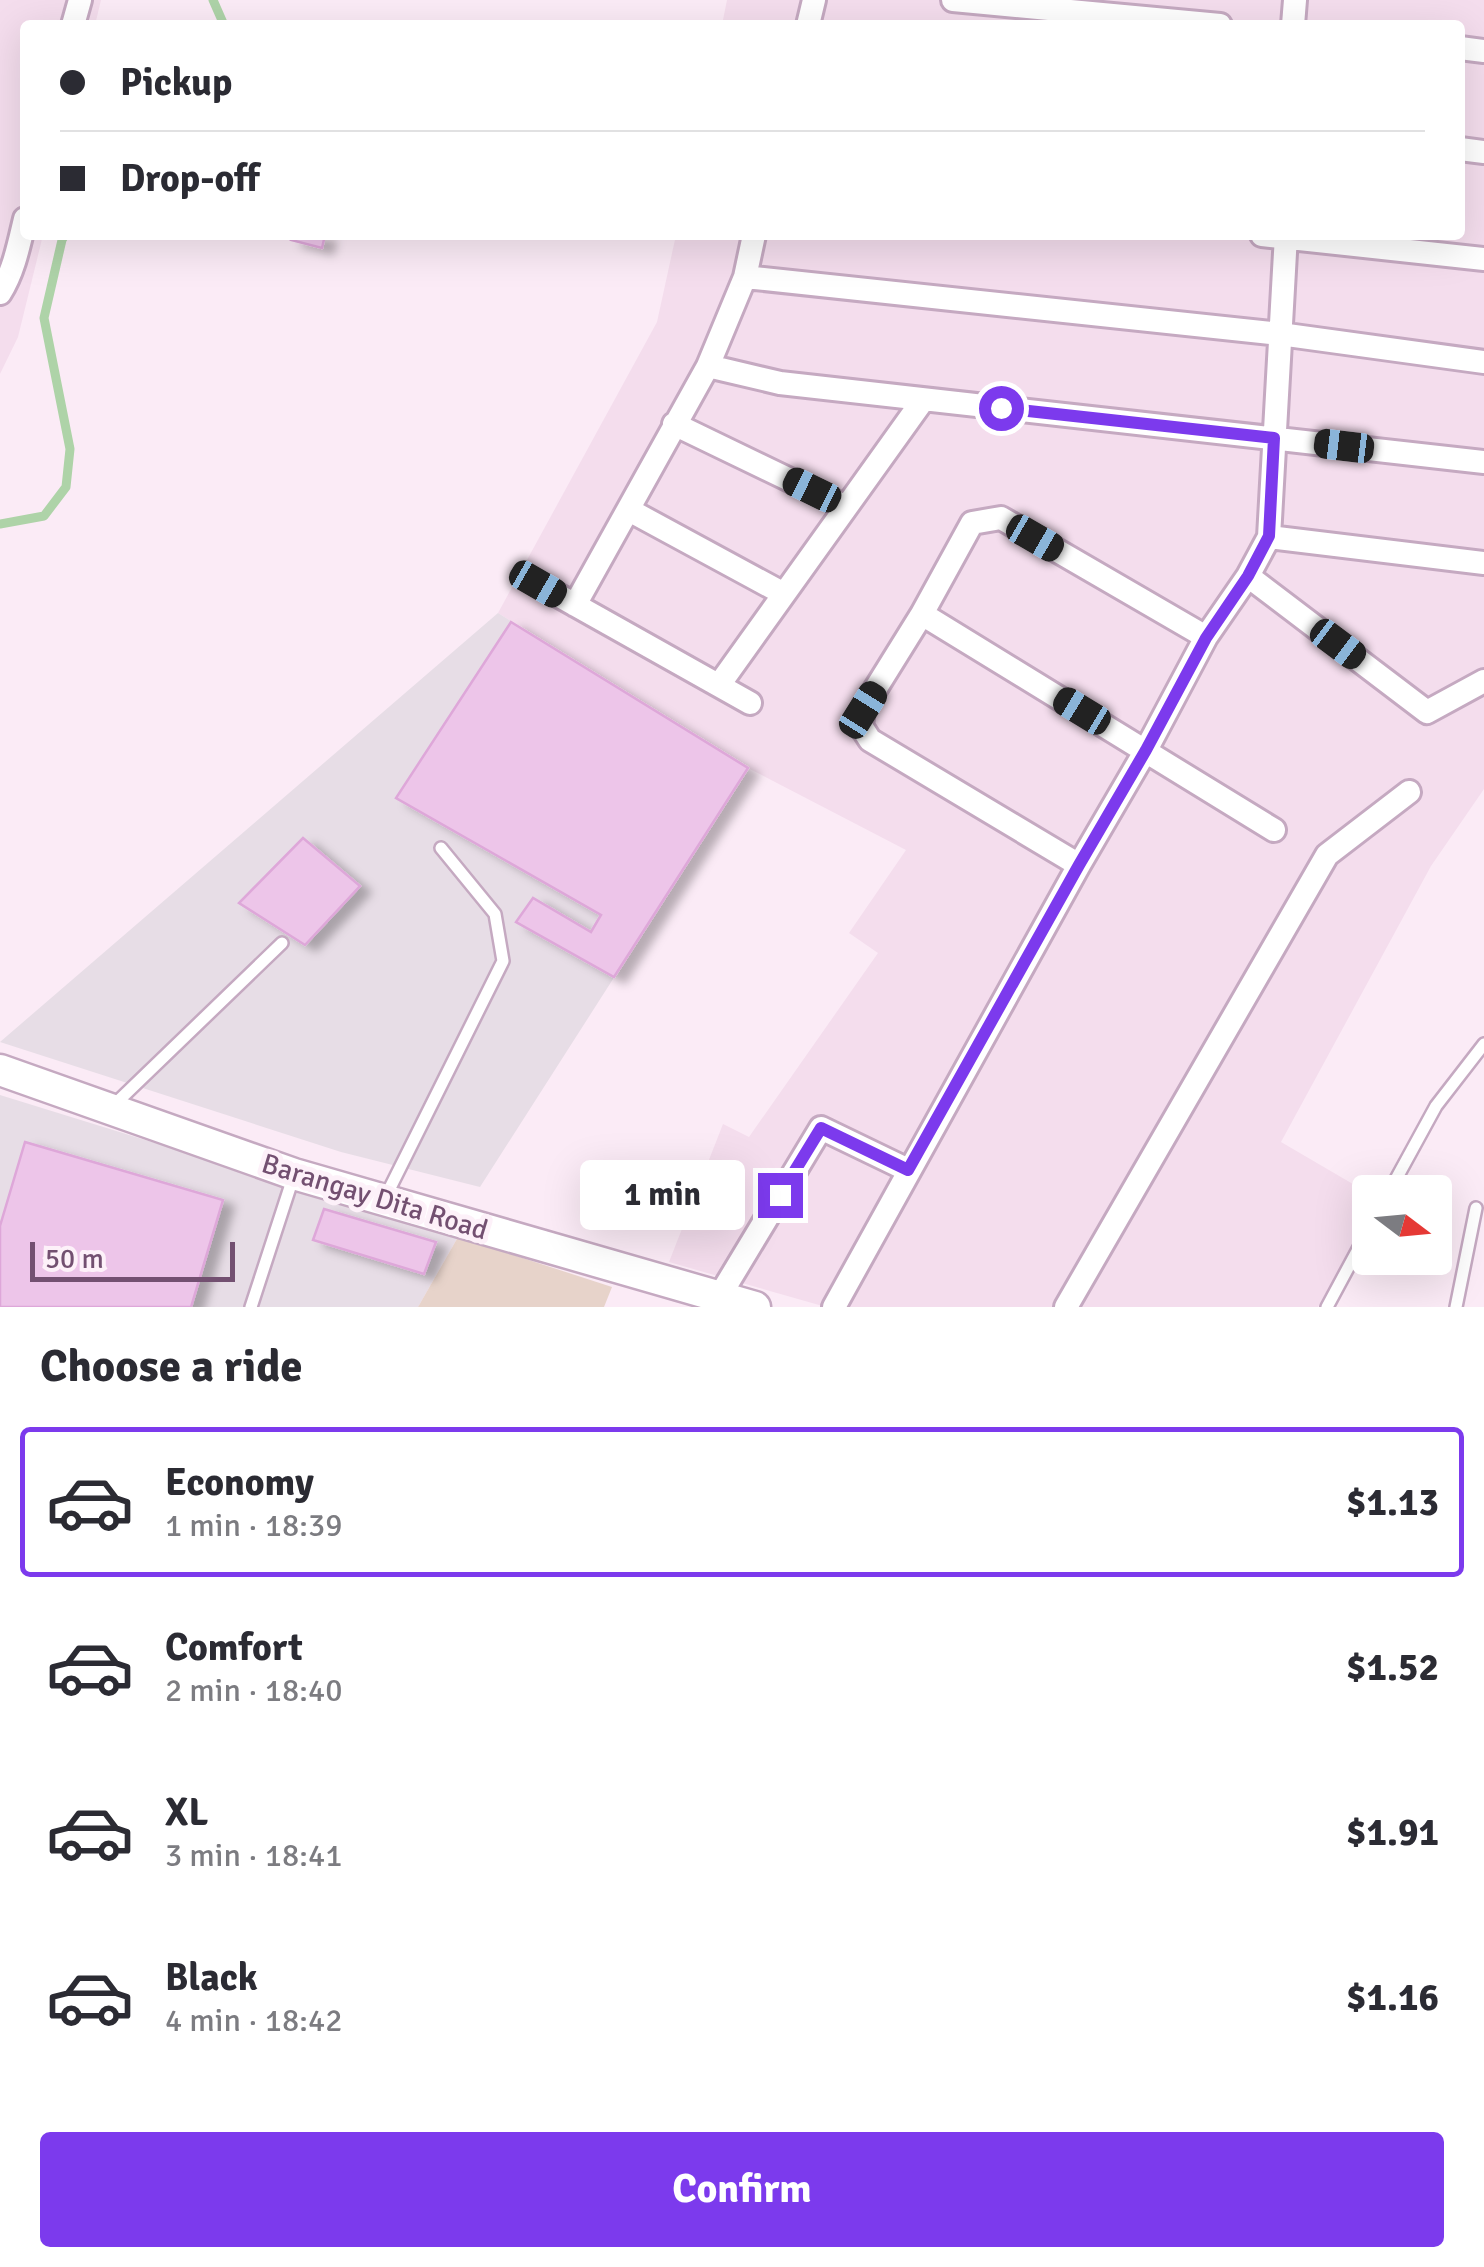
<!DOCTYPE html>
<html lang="en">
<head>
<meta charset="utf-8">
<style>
  body { margin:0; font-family:Signika,sans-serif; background:#f7f7f7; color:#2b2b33; height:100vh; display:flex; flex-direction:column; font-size:38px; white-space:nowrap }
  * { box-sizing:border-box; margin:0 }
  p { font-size:32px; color:#7c7c81 }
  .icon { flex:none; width:55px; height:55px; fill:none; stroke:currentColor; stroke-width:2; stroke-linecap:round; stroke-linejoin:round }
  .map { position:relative; height:1307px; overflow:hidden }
  .sheet { display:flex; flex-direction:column; background:#fff; flex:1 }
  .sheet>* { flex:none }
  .banner { position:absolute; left:20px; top:20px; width:1445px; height:220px; border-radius:10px; box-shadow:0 10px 40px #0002; display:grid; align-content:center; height:220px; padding:0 40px; background:#fff }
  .needle { width:65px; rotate:106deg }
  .buttons { position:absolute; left:1352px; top:1175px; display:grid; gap:20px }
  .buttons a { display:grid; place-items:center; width:100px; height:100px; border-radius:10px; background:#fff; box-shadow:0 10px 40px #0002; font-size:50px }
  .scale { position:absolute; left:30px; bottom:25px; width:205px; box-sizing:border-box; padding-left:10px; border:5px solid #735071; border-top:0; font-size:28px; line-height:35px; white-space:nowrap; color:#735071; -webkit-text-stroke:8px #fdf1f9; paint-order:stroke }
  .end { position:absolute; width:45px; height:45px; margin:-22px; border:12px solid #7c3aed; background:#fff; box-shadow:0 0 0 5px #fff }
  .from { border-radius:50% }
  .bubble { position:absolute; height:70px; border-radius:10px; background:#fff; box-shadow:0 10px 40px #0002; font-size:32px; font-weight:800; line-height:70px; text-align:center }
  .car { position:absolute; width:30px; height:60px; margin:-30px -15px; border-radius:12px; box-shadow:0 0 8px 2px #0007; background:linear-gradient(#222 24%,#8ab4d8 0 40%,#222 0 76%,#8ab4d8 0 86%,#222 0) }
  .banner b { display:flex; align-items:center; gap:35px; height:95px; font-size:38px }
  .banner b+b { border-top:2px solid #e1e1e2 }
  .banner i { width:25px; height:25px; background:#2b2b33 }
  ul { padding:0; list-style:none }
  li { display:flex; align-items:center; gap:30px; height:150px; margin:0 20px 15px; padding:0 20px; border:5px solid transparent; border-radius:10px }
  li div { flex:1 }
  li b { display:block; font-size:38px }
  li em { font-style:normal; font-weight:800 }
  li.current { border-color:#7c3aed }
  li>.icon { width:90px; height:90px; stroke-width:1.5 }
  h2 { padding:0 40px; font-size:45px; line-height:120px }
  .primary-button { display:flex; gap:20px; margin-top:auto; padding:20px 40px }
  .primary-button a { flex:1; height:115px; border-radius:10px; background:#7c3aed; color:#fff; font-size:40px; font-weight:800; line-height:115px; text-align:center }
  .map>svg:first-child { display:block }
  .residential { fill:#f4dded }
  .industrial { fill:#e7dde6 }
  .green { fill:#e7d3ca }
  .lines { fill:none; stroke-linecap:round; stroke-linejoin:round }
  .stream { stroke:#aed3a8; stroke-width:9 }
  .building { fill:#edc5e9; stroke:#dea7d9; stroke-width:2.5; filter:url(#shadow) }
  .service-casing { stroke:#c5a9c1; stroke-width:16 }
  .minor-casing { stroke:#c5a9c1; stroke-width:28 }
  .tertiary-casing { stroke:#c5a9c1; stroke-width:35 }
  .service { stroke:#fff; stroke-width:11 }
  .minor { stroke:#fff; stroke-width:22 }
  .tertiary { stroke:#fff; stroke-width:30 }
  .route { stroke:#7c3aed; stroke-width:12 }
  .labels { text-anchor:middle; stroke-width:10; stroke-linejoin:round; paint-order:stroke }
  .street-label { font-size:28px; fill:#735071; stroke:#fdf1f9 }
</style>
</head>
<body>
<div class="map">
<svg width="1484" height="1307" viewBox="0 0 1484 1307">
  <defs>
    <filter id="shadow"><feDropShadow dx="11" dy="6" stdDeviation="5" flood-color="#0004"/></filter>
  </defs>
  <rect width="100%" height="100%" fill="#fbebf6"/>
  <path class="residential" d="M0,0H101L95,25H25V235H43L18,337L0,374Z
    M727,0H1484V789L1431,866L1281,1142L1370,1194V1214L1318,1307H826L669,1262L723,1124L749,1137L878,953L849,933L906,850L748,768L498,613L657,322L676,235H1460V25H722Z"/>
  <path class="industrial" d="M498,613L748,768L480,1187L341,1152L0,1042Z
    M0,1095L458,1237L418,1307H0Z"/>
  <path class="green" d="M458,1237L612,1287L604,1307H418Z"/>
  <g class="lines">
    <path class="stream" d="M213,0L224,25
      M0,524L44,516L66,487L70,449L44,318L62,240L65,235"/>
  </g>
  <path class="building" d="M293,235H325L322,248L291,240Z
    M511,622L748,768L614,977L516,922L533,898L591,932L601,915L396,798Z
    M303,838L360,886L305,945L239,903Z
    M25,1142L223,1200L191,1307H0V1226Z
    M324,1209L436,1242L424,1274L313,1240Z"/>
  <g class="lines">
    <g class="service-casing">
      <path id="service" d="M113,1106L282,943
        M1389,1192L1436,1106L1484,1044
        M384,1200L503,961L495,914L441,848
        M251,1307L293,1178
        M1327,1307L1370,1227
        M1456,1307L1476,1208"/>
    </g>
    <g class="minor-casing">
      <path id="minor" d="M953,0L1220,25
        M73,25L80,0
        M808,25L814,0
        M1293,25L1295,0
        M1460,48L1484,51
        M1460,149L1484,152
        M1262,235L1484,259
        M745,277L1280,334L1484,362
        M0,293C14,271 19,244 25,219
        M708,366L780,383L1484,462
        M674,424L846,507
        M629,510L784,594
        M1269,537L1484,563
        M1248,576L1427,712L1484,681
        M538,584L750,703
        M575,605L708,366L745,277L754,235
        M922,614L1274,830
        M719,685L923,400
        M1079,865L870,740L861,726L863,709L922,614L972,523L1001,518L1206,637
        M713,1307L821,1128L908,1170
        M834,1307L1079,865L1146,750L1206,637L1248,576L1269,537L1286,235
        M1066,1307L1327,855L1409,792"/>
    </g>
    <g class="tertiary-casing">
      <path id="tertiary" d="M0,1070L294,1174L755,1307"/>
    </g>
    <use href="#service" class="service"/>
    <use href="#minor" class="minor"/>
    <use href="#tertiary" class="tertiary"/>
  </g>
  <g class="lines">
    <path class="route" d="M780,1195L821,1128L908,1170L1079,865L1146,750L1206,638L1248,576L1269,536L1274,438L1001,408"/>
  </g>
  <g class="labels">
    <g class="street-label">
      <text transform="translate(375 1196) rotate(17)" y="10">Barangay Dita Road</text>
    </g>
  </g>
</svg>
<div class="buttons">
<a><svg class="needle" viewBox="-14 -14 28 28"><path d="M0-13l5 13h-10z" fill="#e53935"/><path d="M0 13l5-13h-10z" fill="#7c7c81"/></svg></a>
</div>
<div class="scale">50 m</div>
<i class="end from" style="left:1001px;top:408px"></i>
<i class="end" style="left:780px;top:1195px"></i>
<div class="bubble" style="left:580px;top:1160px;width:165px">1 min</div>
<i class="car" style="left:1344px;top:446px;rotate:277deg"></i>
<i class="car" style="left:812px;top:490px;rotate:296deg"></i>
<i class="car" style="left:1035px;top:538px;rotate:120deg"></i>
<i class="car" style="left:538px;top:584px;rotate:120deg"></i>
<i class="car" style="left:1338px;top:644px;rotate:127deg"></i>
<i class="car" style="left:863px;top:710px;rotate:32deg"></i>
<i class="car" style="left:1082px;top:711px;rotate:301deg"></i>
<div class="banner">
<b><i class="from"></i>Pickup</b>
<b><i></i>Drop-off</b>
</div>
</div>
<section class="sheet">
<h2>Choose a ride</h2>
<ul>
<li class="current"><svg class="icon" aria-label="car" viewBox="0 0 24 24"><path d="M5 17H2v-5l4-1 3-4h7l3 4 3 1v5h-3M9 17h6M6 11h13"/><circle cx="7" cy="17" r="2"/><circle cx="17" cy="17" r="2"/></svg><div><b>Economy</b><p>1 min · 18:39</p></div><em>$1.13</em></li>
<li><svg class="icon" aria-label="car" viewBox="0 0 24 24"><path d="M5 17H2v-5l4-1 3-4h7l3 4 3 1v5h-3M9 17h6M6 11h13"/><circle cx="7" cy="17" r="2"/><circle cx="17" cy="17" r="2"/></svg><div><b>Comfort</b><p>2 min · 18:40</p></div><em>$1.52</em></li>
<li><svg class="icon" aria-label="car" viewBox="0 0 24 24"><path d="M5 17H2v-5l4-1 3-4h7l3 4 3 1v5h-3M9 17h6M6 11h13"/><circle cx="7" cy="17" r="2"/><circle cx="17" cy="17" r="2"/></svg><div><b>XL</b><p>3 min · 18:41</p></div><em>$1.91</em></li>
<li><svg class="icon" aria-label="car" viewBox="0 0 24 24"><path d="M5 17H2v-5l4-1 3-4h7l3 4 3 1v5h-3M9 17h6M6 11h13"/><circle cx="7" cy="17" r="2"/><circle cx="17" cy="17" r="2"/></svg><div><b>Black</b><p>4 min · 18:42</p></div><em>$1.16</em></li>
</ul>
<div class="primary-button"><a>Confirm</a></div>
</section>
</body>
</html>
